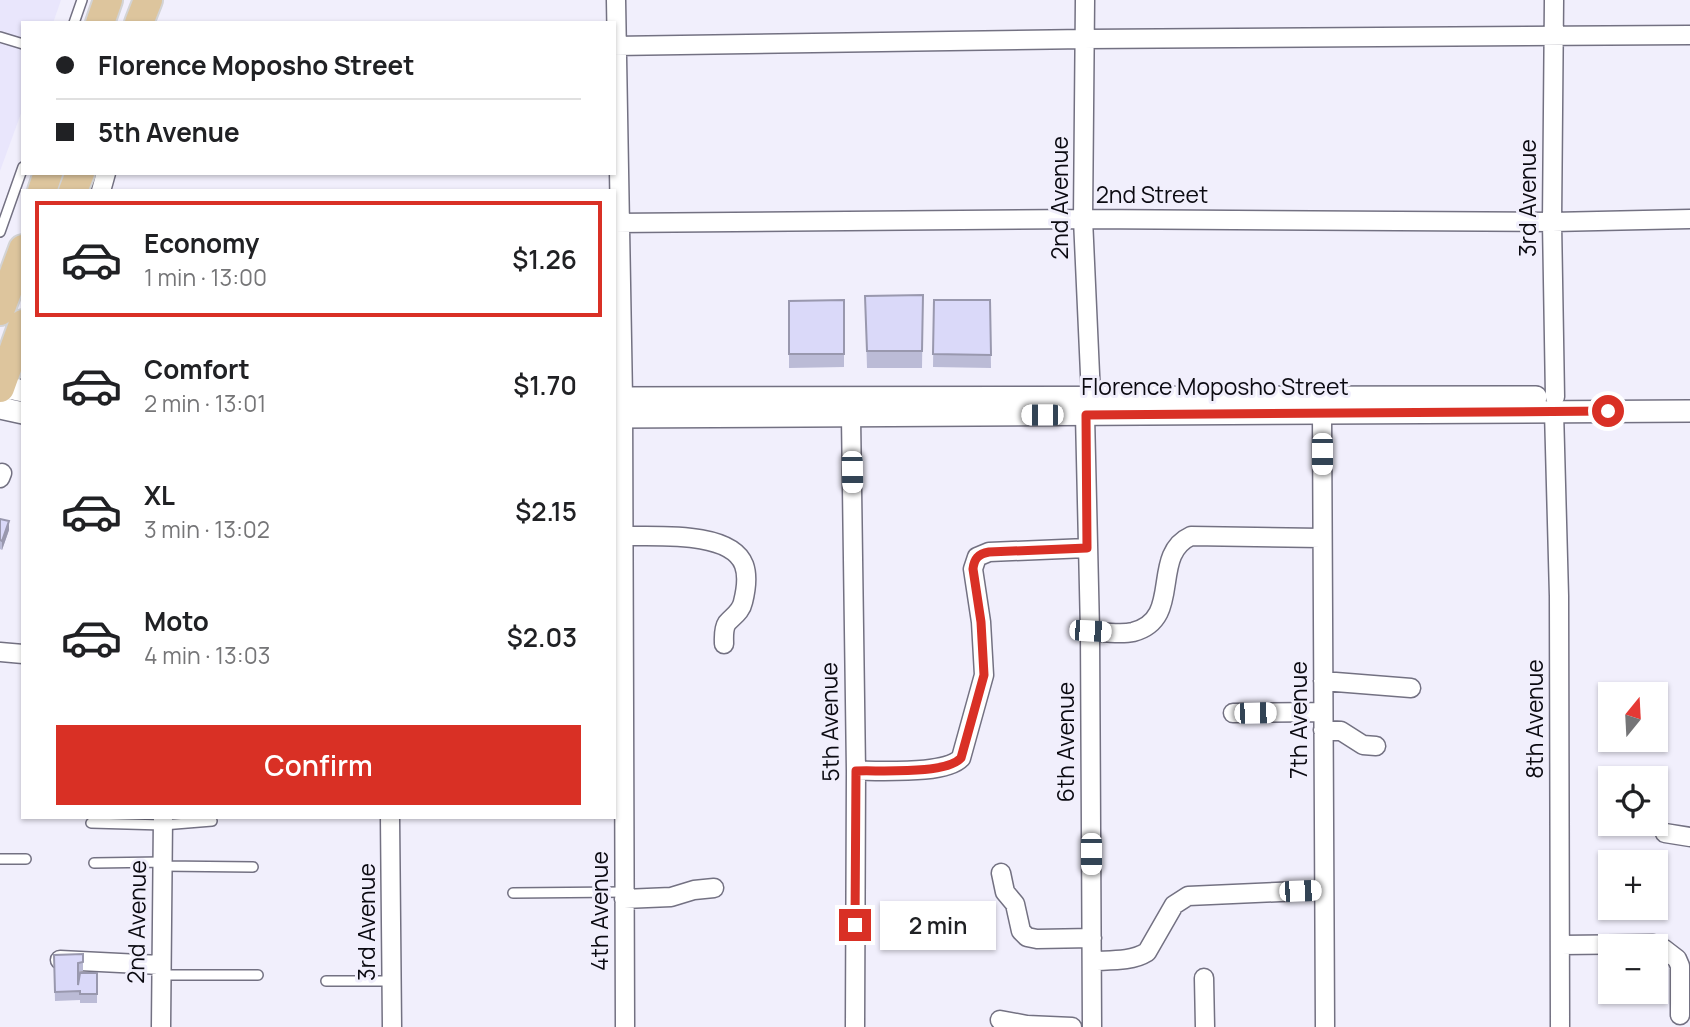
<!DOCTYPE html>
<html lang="en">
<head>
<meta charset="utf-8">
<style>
  body { margin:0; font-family:Manrope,sans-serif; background:#f2f2f2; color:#202124; height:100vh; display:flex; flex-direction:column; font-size:26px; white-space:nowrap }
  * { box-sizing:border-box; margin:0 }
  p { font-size:23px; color:#757577 }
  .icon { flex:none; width:38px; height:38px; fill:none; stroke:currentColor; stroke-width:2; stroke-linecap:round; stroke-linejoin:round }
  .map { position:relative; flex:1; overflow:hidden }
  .panel { position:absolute; left:21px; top:189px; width:595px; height:630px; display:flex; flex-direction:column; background:#fff; border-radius:0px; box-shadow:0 2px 5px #0004 }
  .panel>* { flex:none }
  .top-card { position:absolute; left:21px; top:21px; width:595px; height:154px; border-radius:0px; box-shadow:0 2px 5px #0004; display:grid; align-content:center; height:154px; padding:0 35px; background:#fff }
  .needle { width:46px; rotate:18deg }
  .buttons { position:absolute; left:1598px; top:682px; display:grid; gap:14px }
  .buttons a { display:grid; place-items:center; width:70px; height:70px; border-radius:0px; background:#fff; box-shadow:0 2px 5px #0004; font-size:35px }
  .end { position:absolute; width:32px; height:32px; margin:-16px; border:9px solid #d93025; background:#fff; box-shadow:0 0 0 4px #fff }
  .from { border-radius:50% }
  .bubble { position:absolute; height:49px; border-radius:0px; background:#fff; box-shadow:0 2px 5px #0004; font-size:23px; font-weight:600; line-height:49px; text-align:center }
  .car { position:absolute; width:21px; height:42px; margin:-21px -10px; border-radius:9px; box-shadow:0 0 5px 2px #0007; background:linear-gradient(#fff 24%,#345 0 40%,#fff 0 76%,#345 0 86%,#fff 0) }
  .top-card b { display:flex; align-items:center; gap:24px; height:66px; font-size:26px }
  .top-card b+b { border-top:2px solid #e0e0e0 }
  .top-card i { width:18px; height:18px; background:#202124 }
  ul { padding:12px 0 0; list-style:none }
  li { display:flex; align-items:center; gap:21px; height:116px; margin:0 14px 10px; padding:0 21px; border:4px solid transparent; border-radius:0px }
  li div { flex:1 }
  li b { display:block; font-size:26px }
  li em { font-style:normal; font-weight:600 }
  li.current { border-color:#d93025 }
  li>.icon { width:63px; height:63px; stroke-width:1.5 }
  .button { display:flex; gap:14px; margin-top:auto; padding:14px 35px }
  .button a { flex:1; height:80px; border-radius:0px; background:#d93025; color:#fff; font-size:28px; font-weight:600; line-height:80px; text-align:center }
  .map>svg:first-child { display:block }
  .built { fill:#e9e6fc }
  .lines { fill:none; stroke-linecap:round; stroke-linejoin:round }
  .service-casing { stroke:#737182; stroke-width:12 }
  .minor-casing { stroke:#737182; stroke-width:21 }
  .tertiary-casing { stroke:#737182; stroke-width:24 }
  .primary-casing { stroke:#d3d3d4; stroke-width:32 }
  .service { stroke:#fff; stroke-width:9 }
  .minor { stroke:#fff; stroke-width:18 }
  .tertiary { stroke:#fff; stroke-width:21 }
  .primary { stroke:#ddc59d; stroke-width:28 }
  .wall { fill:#bbbbd6 }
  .shaded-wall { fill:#9998ae }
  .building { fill:#dad9f9; stroke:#9998ae; stroke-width:2 }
  .route { stroke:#d93025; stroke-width:9 }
  .labels { text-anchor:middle; stroke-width:6; stroke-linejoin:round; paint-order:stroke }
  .street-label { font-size:23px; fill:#0b0a11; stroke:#f1effc }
</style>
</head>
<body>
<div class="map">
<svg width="1690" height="1027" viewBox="0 0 1690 1027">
  <rect width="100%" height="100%" fill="#f1effc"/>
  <path class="built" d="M0,0H61L53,23H23V108L0,171Z"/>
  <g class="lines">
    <g class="service-casing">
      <path id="service" d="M74,23L82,0
        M0,37L23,44
        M0,232L23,167
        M91,823L163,825L212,821
        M0,859H26
        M94,863L162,862
        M162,866L253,867
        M513,893L624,892
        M160,975H258
        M326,981H392"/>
    </g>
    <g class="minor-casing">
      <path id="minor" d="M616,0L623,398L625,1027
        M1085,0L1083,219L1091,396
        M1554,0L1552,222L1555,397
        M614,46L1085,39L1690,35
        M101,191L106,173
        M614,223L1083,219L1552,222L1690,219
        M1554,411L1559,596L1560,1027
        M1322,413L1325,1027
        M1085,415L1090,631L1092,1027
        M851,417L856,771L855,1027
        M0,478L2,473
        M623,536C653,537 731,530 744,565C748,576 746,590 743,602C741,612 733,616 727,623C723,629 724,638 724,644
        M1090,631C1103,632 1120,635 1133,632C1184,619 1149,555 1191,536L1321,538
        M0,652L23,654
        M1323,681L1411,688
        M1233,713L1323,712
        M1323,730L1341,731L1363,745L1376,746
        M856,771C880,770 945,775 961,758L984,675L981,622L973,569L977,557L989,552L1087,548
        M390,817L392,1027
        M1665,833L1690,837
        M1001,873L1005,892L1015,904L1021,931L1027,937L1037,939L1092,938
        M624,899L671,897L694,890L714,888
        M1561,945L1653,944L1664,949L1677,959L1680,966V1015
        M60,960L160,965
        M1092,961C1110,960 1131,962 1147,952L1174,905L1188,896L1324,890
        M1204,978L1205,1027
        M1000,1020L1027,1025L1072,1027
        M161,1027L163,817"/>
    </g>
    <g class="tertiary-casing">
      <path id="tertiary" d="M0,386L23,391
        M614,398L1536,397
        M0,408L23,413
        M614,417L1690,411"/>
    </g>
    <g class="primary-casing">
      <path id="primary" d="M100,23L108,0
        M139,23L148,0
        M42,191L48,173
        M73,191L80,173
        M0,311L23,249
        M0,388L23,324"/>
    </g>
    <use href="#service" class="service"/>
    <use href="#minor" class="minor"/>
    <use href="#tertiary" class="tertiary"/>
    <use href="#primary" class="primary"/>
  </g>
  <path class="wall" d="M923,295L922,368H867L865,296Z
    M844,300V367L789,368V301Z
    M934,300H990L991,368L933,367Z
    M0,519L9,530L2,550L0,549Z
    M83,954V971H78V985L97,973V1003H80V1000L55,1001L54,955Z"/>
  <path class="shaded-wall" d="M9,521V530L2,550V541Z"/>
  <path class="building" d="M923,295L922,351H867L865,296Z
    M844,300V354H789V301Z
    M934,300H990L991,355L933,354Z
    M0,519L9,521L2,541L0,540Z
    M83,954V962L78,963V985L80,973H97V994H80V991L55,992L54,955Z"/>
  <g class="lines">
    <path class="route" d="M855,925L856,771C880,770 945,775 961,758L984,675L981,622L973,569C974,559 978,554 989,552L1087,548L1086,415L1608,411"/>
  </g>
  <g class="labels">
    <g class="street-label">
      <text x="1152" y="203">2nd Street</text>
      <text transform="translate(1060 198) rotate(-90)" y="8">2nd Avenue</text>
      <text transform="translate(1528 198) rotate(-90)" y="8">3rd Avenue</text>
      <text x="1215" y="395">Florence Moposho Street</text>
      <text transform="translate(1535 719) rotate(-90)" y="8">8th Avenue</text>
      <text transform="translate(1299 720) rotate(-90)" y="8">7th Avenue</text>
      <text transform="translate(830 722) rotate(-91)" y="8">5th Avenue</text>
      <text transform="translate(1066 742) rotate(-90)" y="8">6th Avenue</text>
      <text transform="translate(600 911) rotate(-90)" y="8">4th Avenue</text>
      <text transform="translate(137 922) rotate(-89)" y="8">2nd Avenue</text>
      <text transform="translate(367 922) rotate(-90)" y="8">3rd Avenue</text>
    </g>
  </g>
</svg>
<div class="buttons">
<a><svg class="needle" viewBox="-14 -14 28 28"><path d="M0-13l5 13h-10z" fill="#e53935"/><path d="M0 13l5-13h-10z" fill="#757577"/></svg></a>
<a><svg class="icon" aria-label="locate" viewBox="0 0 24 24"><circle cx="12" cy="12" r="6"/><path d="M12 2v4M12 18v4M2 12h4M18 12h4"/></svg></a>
<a>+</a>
<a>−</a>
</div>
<i class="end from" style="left:1608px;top:411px"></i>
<i class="end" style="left:855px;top:925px"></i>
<div class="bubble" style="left:880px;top:901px;width:116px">2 min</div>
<i class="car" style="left:1042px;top:415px;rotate:270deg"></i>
<i class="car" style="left:1322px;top:454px;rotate:180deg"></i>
<i class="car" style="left:852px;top:472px;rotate:179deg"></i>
<i class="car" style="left:1090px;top:631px;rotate:93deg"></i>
<i class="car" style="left:1255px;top:713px;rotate:89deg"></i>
<i class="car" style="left:1091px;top:854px;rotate:180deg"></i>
<i class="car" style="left:1300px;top:891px;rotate:88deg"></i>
<div class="top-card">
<b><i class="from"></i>Florence Moposho Street</b>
<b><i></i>5th Avenue</b>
</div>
<section class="panel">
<ul>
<li class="current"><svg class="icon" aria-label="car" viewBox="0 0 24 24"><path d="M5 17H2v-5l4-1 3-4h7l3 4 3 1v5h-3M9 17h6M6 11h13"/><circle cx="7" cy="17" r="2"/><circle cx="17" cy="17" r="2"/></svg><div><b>Economy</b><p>1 min · 13:00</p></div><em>$1.26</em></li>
<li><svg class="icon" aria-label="car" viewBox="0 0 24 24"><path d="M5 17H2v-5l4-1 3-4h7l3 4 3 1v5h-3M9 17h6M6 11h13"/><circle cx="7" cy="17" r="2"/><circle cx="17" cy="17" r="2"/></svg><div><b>Comfort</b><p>2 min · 13:01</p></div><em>$1.70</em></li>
<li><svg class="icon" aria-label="car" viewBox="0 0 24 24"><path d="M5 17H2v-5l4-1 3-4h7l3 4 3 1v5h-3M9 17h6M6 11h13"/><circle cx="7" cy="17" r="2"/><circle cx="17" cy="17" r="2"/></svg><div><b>XL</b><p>3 min · 13:02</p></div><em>$2.15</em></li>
<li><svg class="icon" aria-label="car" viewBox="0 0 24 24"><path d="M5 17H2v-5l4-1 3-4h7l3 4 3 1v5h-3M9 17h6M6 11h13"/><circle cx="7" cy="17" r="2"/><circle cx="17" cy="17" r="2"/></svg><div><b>Moto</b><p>4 min · 13:03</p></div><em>$2.03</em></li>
</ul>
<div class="button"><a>Confirm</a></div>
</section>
</div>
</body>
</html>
